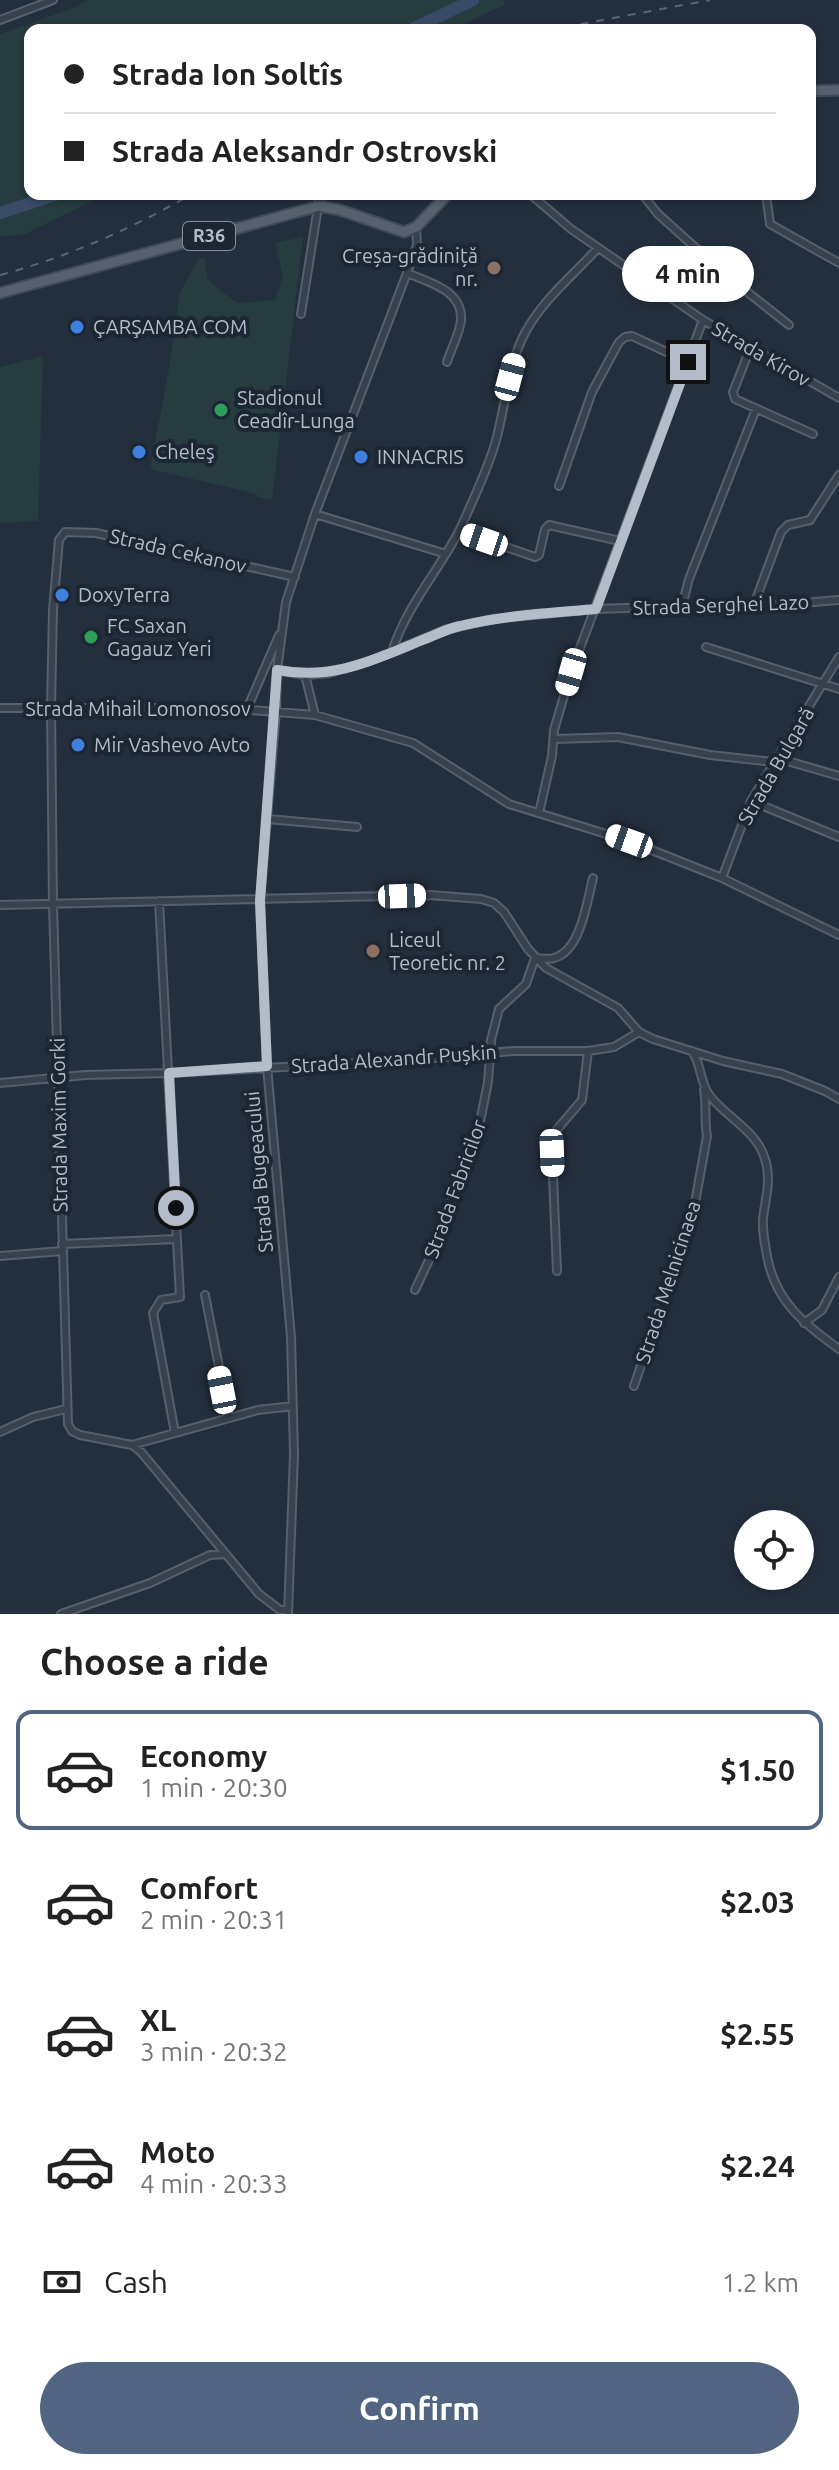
<!DOCTYPE html>
<html lang="en">
<head>
<meta charset="utf-8">
<style>
  body { margin:0; font-family:Ubuntu,sans-serif; background:#f6f6f6; color:#222; height:100vh; display:flex; flex-direction:column; font-size:30px; white-space:nowrap }
  * { box-sizing:border-box; margin:0 }
  p { font-size:26px; color:#767676 }
  .icon { flex:none; width:44px; height:44px; fill:none; stroke:currentColor; stroke-width:2; stroke-linecap:round; stroke-linejoin:round }
  .map { position:relative; height:1614px; overflow:hidden }
  .sheet { display:flex; flex-direction:column; background:#fff; flex:1 }
  .sheet>* { flex:none }
  .top-card { position:absolute; left:24px; top:24px; width:792px; height:176px; border-radius:16px; box-shadow:0 2px 6px #0004; display:grid; align-content:center; height:176px; padding:0 40px; background:#fff }
  .buttons { position:absolute; left:734px; top:1510px; display:grid; gap:16px }
  .buttons a { display:grid; place-items:center; width:80px; height:80px; border-radius:50%; background:#fff; box-shadow:0 2px 6px #0004; font-size:40px }
  .end { position:absolute; width:36px; height:36px; margin:-18px; border:10px solid #b4bcc9; background:#111; box-shadow:0 0 0 4px #111 }
  .from { border-radius:50% }
  .bubble { position:absolute; height:56px; border-radius:28px; background:#fff; box-shadow:0 2px 6px #0004; font-size:26px; font-weight:700; line-height:56px; text-align:center }
  .car { position:absolute; width:24px; height:48px; margin:-24px -12px; border-radius:10px; box-shadow:0 0 6px 2px #0007; background:linear-gradient(#fff 24%,#345 0 40%,#fff 0 76%,#345 0 86%,#fff 0) }
  .top-card b { display:flex; align-items:center; gap:28px; height:76px; font-size:30px }
  .top-card b+b { border-top:2px solid #e0e0e0 }
  .top-card i { width:20px; height:20px; background:#222 }
  ul { padding:0; list-style:none }
  li { display:flex; align-items:center; gap:24px; height:120px; margin:0 16px 12px; padding:0 24px; border:4px solid transparent; border-radius:16px }
  li div { flex:1 }
  li b { display:block; font-size:30px }
  li em { font-style:normal; font-weight:700 }
  li.active { border-color:#516482 }
  li>.icon { width:72px; height:72px; stroke-width:1.5 }
  h2 { padding:0 40px; font-size:36px; line-height:96px }
  .pay { display:flex; align-items:center; gap:20px; height:88px; padding:0 40px; font-size:30px }
  .pay p { margin-inline-start:auto }
  .cta { display:flex; gap:16px; margin-top:auto; padding:16px 40px }
  .cta a { flex:1; height:92px; border-radius:48px; background:#516482; color:#fff; font-size:32px; font-weight:700; line-height:92px; text-align:center }
  .map>svg:first-child { display:block }
  .green { fill:#263c3f }
  .lines { fill:none; stroke-linecap:round; stroke-linejoin:round }
  .river { stroke:#394c67; stroke-width:12 }
  .minor-casing { stroke:#565f6c; stroke-width:10 }
  .primary-casing { stroke:#414a57; stroke-width:13 }
  .minor { stroke:#38414e; stroke-width:6 }
  .primary { stroke:#56606e; stroke-width:9 }
  .rail { stroke:#5a6575; stroke-width:2; stroke-dasharray:8 8; stroke-linecap:butt }
  .route { stroke:#b4bcc9; stroke-width:10 }
  .education-dot { fill:#8d6e63; stroke:#1d2633; stroke-width:3 }
  .shop-dot { fill:#3f7fe0; stroke:#1d2633; stroke-width:3 }
  .leisure-dot { fill:#2e9e5b; stroke:#1d2633; stroke-width:3 }
  .labels { text-anchor:middle; stroke-width:8; stroke-linejoin:round; paint-order:stroke }
  .shield { fill:#1d2633; stroke:#878f9c; stroke-width:2 }
  .shield-label { font-size:18px; font-weight:bold; fill:#b4bcc9 }
  .poi-label { font-size:20px; fill:#b4bcc9; stroke:#1d2633; text-anchor:start }
  .street-label { font-size:20px; fill:#b4bcc9; stroke:#1d2633 }
</style>
</head>
<body>
<div class="map">
<svg width="839" height="1614" viewBox="0 0 839 1614">
  <rect width="100%" height="100%" fill="#242f3e"/>
  <path class="green" d="M87,0H503L504,5L451,30H30V194H107L25,234L0,237V34L76,7Z
    M303,237L272,500L257,497V494L150,469L170,363L180,293L198,259L204,258L208,280L237,303L275,300L283,276L275,243Z
    M43,356L38,521L0,523V367Z"/>
  <g class="lines">
    <path class="river" d="M410,30L473,0
      M0,213L58,194"/>
    <g class="minor-casing">
      <path id="minor" d="M0,20L53,0
        M530,194L571,229L703,320L839,398
        M642,194L658,214L727,276L789,325
        M766,194L770,224L839,263
        M407,273C428,282 463,290 461,320C460,333 451,349 447,362
        M301,314L320,194
        M750,349L733,392L735,399L813,434
        M559,486L592,392L619,342L625,337L632,336L688,362
        M315,514L446,554
        M459,531L535,557L539,555L545,529L549,525L620,541
        M682,606L689,579L756,409
        M753,607L781,532L788,525L810,520L839,475
        M706,647L839,689
        M392,652C406,606 439,571 460,529C473,501 486,473 495,444C506,407 507,365 526,331C544,299 573,275 598,248
        M277,670L305,675L329,673L370,661L444,630L493,619L596,609L682,606L753,607L839,600
        M305,675L315,715
        M0,708H225L315,715L413,743L509,804L629,841L722,878L839,935
        M247,709L279,635
        M555,739L618,737L710,755L774,762
        M777,758L839,776
        M751,801L839,837
        M539,813L552,756L554,730L571,672L703,320
        M268,819L357,827
        M722,878L751,801L839,657
        M159,901L180,1297L161,1300L153,1313L175,1433
        M0,905L430,895L481,899L494,903L504,912L528,949L546,968L618,1008L639,1032L653,1039L723,1061L782,1074L825,1091L839,1099
        M692,1051C702,1065 699,1082 710,1096C726,1117 757,1131 765,1159C772,1180 765,1199 763,1219C762,1231 765,1244 767,1256C775,1301 804,1324 839,1349
        M0,1083L85,1075L169,1073L400,1061L513,1051H588L614,1047L639,1032
        M62,1244L177,1239
        M0,1256L62,1251
        M557,1271L552,1153L554,1133L582,1100L588,1051
        M415,1290L446,1224L458,1176L477,1137L488,1082L491,1040L499,1009L526,984L535,958C541,958 548,960 554,958C581,951 587,901 593,878
        M205,1295L229,1418
        M804,1323L822,1310L839,1277
        M634,1386L693,1214L707,1136C704,1121 707,1106 704,1090
        M0,1432L33,1417L66,1409
        M132,1445L258,1410L293,1406
        M288,1610H280L259,1594L141,1452L132,1445L80,1435L72,1431L68,1424L53,905L51,707L53,610L59,540L65,532L96,533L295,577
        M61,1614L150,1583L210,1555L226,1554
        M288,1614L294,1454L291,1337L267,1066L260,901L276,710L277,670L286,602L315,514L407,273L417,245L416,227"/>
    </g>
    <g class="primary-casing">
      <path id="primary" d="M810,91L839,90
        M0,293L319,206L340,210L404,232L416,227L448,194"/>
    </g>
    <use href="#minor" class="minor"/>
    <use href="#primary" class="primary"/>
    <path class="rail" d="M549,30L710,0
      M0,275C68,257 131,229 192,194"/>
  </g>
  <g class="lines">
    <path class="route" d="M176,1208L169,1073L267,1066L260,901L277,670C332,680 369,662 420,641C434,636 446,629 460,626C505,615 550,613 596,609L688,362"/>
  </g>
  <g class="education-dot">
    <circle cx="494" cy="268" r="8"/>
    <circle cx="373" cy="951" r="8"/>
  </g>
  <g class="shop-dot">
    <circle cx="77" cy="327" r="8"/>
    <circle cx="139" cy="452" r="8"/>
    <circle cx="361" cy="457" r="8"/>
    <circle cx="62" cy="595" r="8"/>
    <circle cx="78" cy="745" r="8"/>
  </g>
  <g class="leisure-dot">
    <circle cx="221" cy="410" r="8"/>
    <circle cx="91" cy="637" r="8"/>
  </g>
  <g class="labels">
    <rect class="shield" x="183" y="222" width="52" height="28" rx="6"/>
    <g class="shield-label">
      <text x="209" y="242">R36</text>
    </g>
    <g class="poi-label">
      <text x="478" y="263" text-anchor="end">Creșa-grădiniță<tspan x="478" dy="23">nr.</tspan></text>
      <text x="93" y="334">ÇARŞAMBA COM</text>
      <text x="237" y="405">Stadionul<tspan x="237" dy="23">Ceadîr-Lunga</tspan></text>
      <text x="155" y="459">Cheleş</text>
      <text x="377" y="464">INNACRIS</text>
      <text x="78" y="602">DoxyTerra</text>
      <text x="107" y="633">FC Saxan<tspan x="107" dy="23">Gagauz Yeri</tspan></text>
      <text x="94" y="752">Mir Vashevo Avto</text>
      <text x="389" y="947">Liceul<tspan x="389" dy="23">Teoretic nr. 2</tspan></text>
    </g>
    <g class="street-label">
      <text transform="translate(761 354) rotate(30)" y="7">Strada Kirov</text>
      <text transform="translate(178 551) rotate(13)" y="7">Strada Cekanov</text>
      <text transform="translate(721 605) rotate(-2)" y="7">Strada Serghei Lazo</text>
      <text x="138" y="716">Strada Mihail Lomonosov</text>
      <text transform="translate(776 766) rotate(-60)" y="7">Strada Bulgară</text>
      <text transform="translate(394 1059) rotate(-4)" y="7">Strada Alexandr Pușkin</text>
      <text transform="translate(59 1125) rotate(-91)" y="7">Strada Maxim Gorki</text>
      <text transform="translate(259 1172) rotate(-95)" y="7">Strada Bugeacului</text>
      <text transform="translate(455 1189) rotate(-70)" y="7">Strada Fabricilor</text>
      <text transform="translate(668 1282) rotate(-72)" y="7">Strada Melnicinaea</text>
    </g>
  </g>
</svg>
<div class="buttons">
<a><svg class="icon" aria-label="locate" viewBox="0 0 24 24"><circle cx="12" cy="12" r="6"/><path d="M12 2v4M12 18v4M2 12h4M18 12h4"/></svg></a>
</div>
<i class="end from" style="left:176px;top:1208px"></i>
<i class="end" style="left:688px;top:362px"></i>
<div class="bubble" style="left:622px;top:246px;width:132px">4 min</div>
<i class="car" style="left:510px;top:377px;rotate:15deg"></i>
<i class="car" style="left:484px;top:540px;rotate:289deg"></i>
<i class="car" style="left:571px;top:672px;rotate:196deg"></i>
<i class="car" style="left:629px;top:841px;rotate:290deg"></i>
<i class="car" style="left:402px;top:896px;rotate:88deg"></i>
<i class="car" style="left:552px;top:1153px;rotate:178deg"></i>
<i class="car" style="left:222px;top:1390px;rotate:349deg"></i>
<div class="top-card">
<b><i class="from"></i>Strada Ion Soltîs</b>
<b><i></i>Strada Aleksandr Ostrovski</b>
</div>
</div>
<section class="sheet">
<h2>Choose a ride</h2>
<ul>
<li class="active"><svg class="icon" aria-label="car" viewBox="0 0 24 24"><path d="M5 17H2v-5l4-1 3-4h7l3 4 3 1v5h-3M9 17h6M6 11h13"/><circle cx="7" cy="17" r="2"/><circle cx="17" cy="17" r="2"/></svg><div><b>Economy</b><p>1 min · 20:30</p></div><em>$1.50</em></li>
<li><svg class="icon" aria-label="car" viewBox="0 0 24 24"><path d="M5 17H2v-5l4-1 3-4h7l3 4 3 1v5h-3M9 17h6M6 11h13"/><circle cx="7" cy="17" r="2"/><circle cx="17" cy="17" r="2"/></svg><div><b>Comfort</b><p>2 min · 20:31</p></div><em>$2.03</em></li>
<li><svg class="icon" aria-label="car" viewBox="0 0 24 24"><path d="M5 17H2v-5l4-1 3-4h7l3 4 3 1v5h-3M9 17h6M6 11h13"/><circle cx="7" cy="17" r="2"/><circle cx="17" cy="17" r="2"/></svg><div><b>XL</b><p>3 min · 20:32</p></div><em>$2.55</em></li>
<li><svg class="icon" aria-label="car" viewBox="0 0 24 24"><path d="M5 17H2v-5l4-1 3-4h7l3 4 3 1v5h-3M9 17h6M6 11h13"/><circle cx="7" cy="17" r="2"/><circle cx="17" cy="17" r="2"/></svg><div><b>Moto</b><p>4 min · 20:33</p></div><em>$2.24</em></li>
</ul>
<div class="pay"><svg class="icon" aria-label="cash" viewBox="0 0 24 24"><path d="M3 7h18v10H3z"/><circle cx="12" cy="12" r="2"/></svg>Cash<p>1.2 km</p></div>
<div class="cta"><a>Confirm</a></div>
</section>
</body>
</html>
